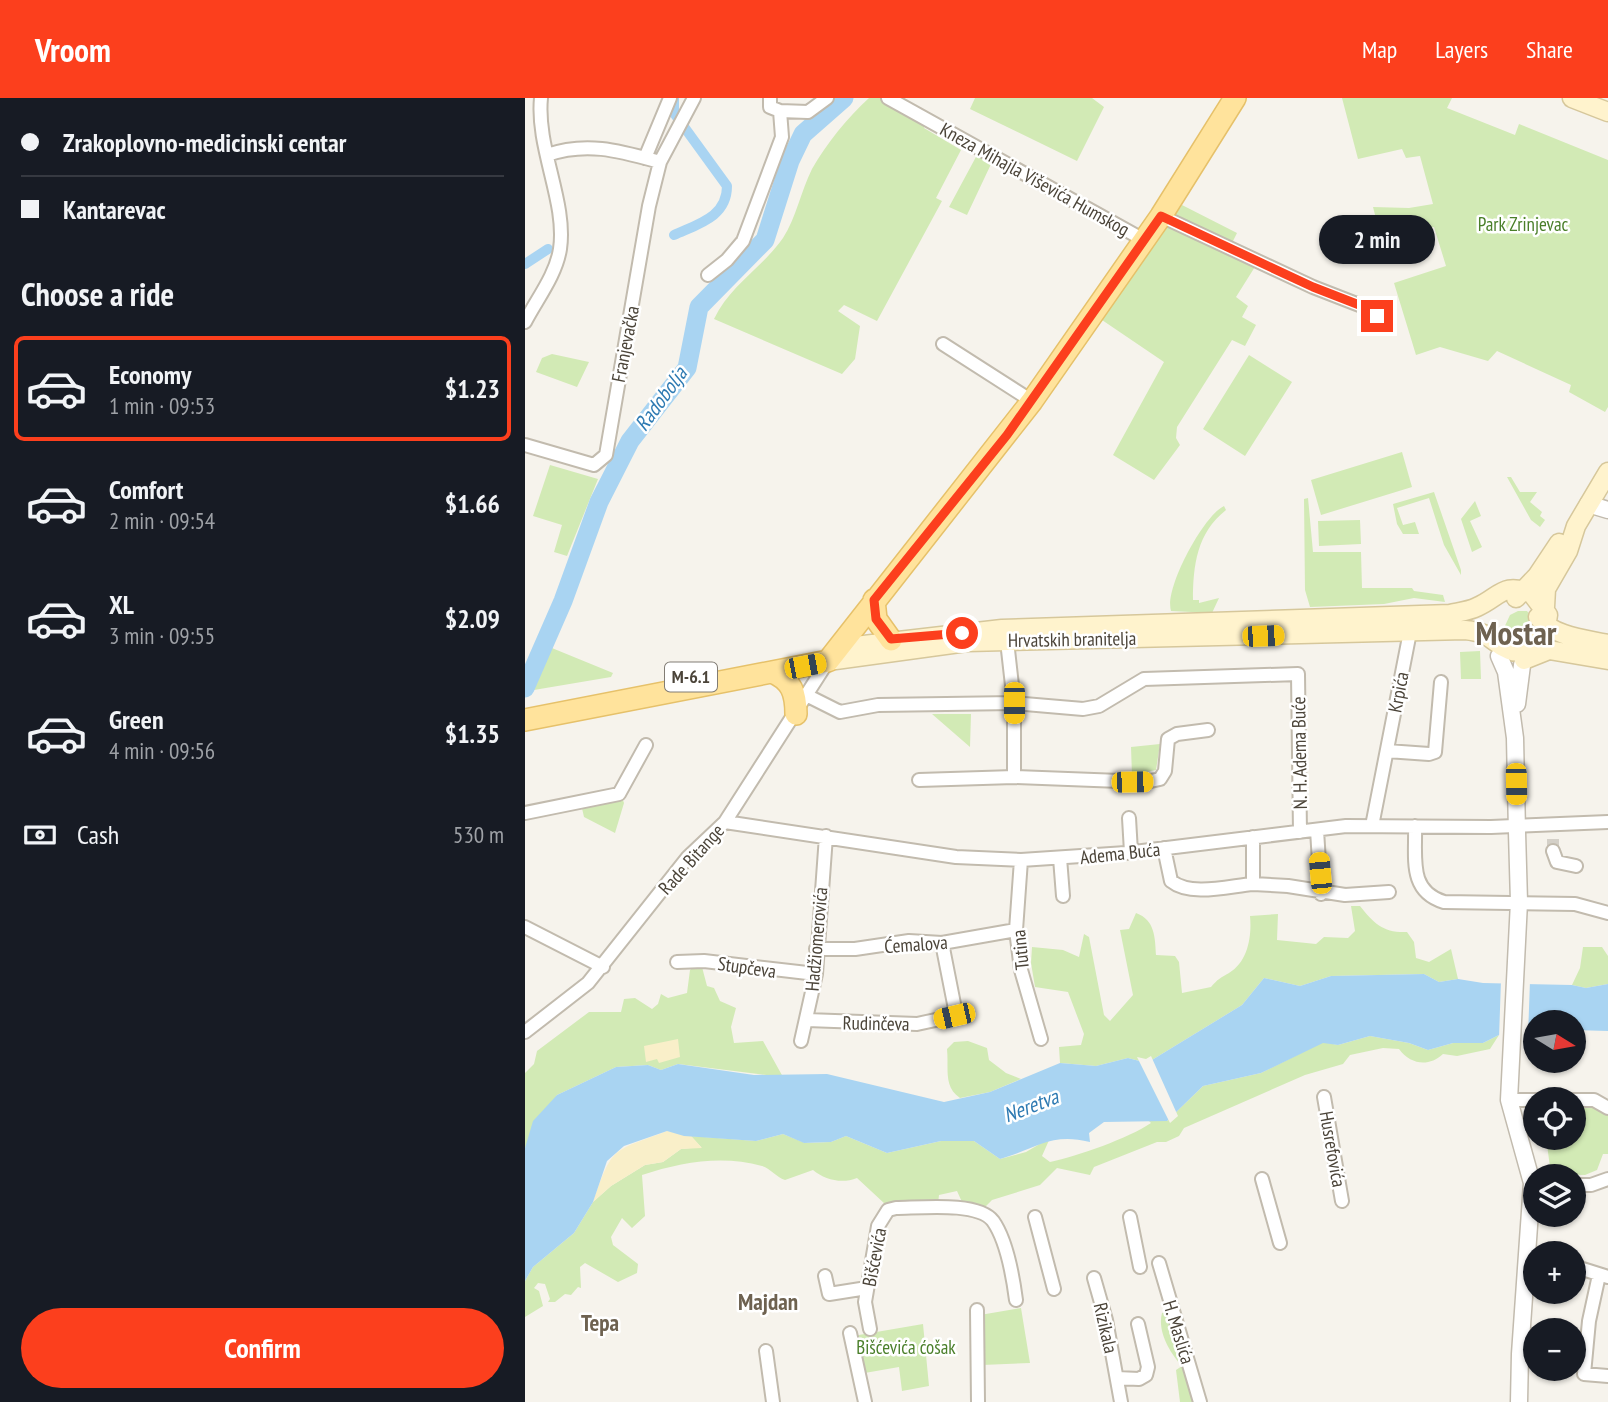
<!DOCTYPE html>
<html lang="en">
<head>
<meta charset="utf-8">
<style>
  body { margin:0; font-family:"PT Sans Narrow",sans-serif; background:#20242c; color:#f1f3f6; height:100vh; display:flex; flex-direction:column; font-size:26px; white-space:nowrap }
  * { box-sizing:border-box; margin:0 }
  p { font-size:23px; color:#9ea1a6 }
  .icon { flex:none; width:38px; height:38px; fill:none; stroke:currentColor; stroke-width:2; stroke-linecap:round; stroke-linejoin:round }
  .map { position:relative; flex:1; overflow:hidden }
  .side { display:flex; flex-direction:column; background:#171b24; width:525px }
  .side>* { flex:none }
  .hud { display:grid; align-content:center; height:154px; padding:0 21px; background:#171b24 }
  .needle { width:46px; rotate:101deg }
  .fabs { position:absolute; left:998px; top:912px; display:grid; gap:14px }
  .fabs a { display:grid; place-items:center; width:63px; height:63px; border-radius:50%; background:#171b24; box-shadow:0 2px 5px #0004; font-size:35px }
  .end { position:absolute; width:32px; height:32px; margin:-16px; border:9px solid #fc3f1d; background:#fff; box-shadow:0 0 0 4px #fff }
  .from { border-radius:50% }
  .bubble { position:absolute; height:49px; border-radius:24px; background:#171b24; box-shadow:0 2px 5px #0004; font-size:23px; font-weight:600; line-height:49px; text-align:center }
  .car { position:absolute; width:21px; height:42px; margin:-21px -10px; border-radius:9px; box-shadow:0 0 5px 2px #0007; background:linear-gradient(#f5c518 24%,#345 0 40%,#f5c518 0 76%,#345 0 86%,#f5c518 0) }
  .hud b { display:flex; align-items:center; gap:24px; height:66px; font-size:26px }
  .hud b+b { border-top:2px solid #363941 }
  .hud i { width:18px; height:18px; background:#f1f3f6 }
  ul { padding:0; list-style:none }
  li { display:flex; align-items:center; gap:21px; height:105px; margin:0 14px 10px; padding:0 7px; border:4px solid transparent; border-radius:10px }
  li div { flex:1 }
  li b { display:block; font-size:26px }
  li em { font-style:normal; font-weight:600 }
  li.selected { border-color:#fc3f1d }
  li>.icon { width:63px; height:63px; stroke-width:1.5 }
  h2 { padding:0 21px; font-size:32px; line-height:84px }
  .pay { display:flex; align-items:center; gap:18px; height:77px; padding:0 21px; font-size:26px }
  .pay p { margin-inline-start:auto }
  .action { display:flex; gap:14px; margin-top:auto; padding:14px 21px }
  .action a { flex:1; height:80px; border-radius:42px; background:#fc3f1d; color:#fff; font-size:28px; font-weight:600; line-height:80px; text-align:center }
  header { display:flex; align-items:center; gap:42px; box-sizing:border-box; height:98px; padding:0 35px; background:#fc3f1d; color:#fff }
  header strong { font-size:33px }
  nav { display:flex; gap:38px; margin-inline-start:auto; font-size:24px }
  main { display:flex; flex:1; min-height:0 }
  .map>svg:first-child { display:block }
  .green { fill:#d2eab5 }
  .sand { fill:#f9efc9 }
  .water { fill:#a9d4f2 }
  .pier { fill:#f6f3ec }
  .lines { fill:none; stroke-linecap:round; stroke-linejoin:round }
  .canal { stroke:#a9d4f2; stroke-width:10 }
  .river { stroke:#a9d4f2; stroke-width:19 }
  .minor-tunnel { stroke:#d4d0c8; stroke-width:12; stroke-dasharray:12 6; stroke-linecap:butt }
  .minor-casing { stroke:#c2bbae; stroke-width:16 }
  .tertiary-casing { stroke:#c2bbae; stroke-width:19 }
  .secondary-casing { stroke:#d6c79b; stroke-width:21 }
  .primary-casing { stroke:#e6c16a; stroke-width:24 }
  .minor { stroke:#fff; stroke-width:12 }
  .tertiary { stroke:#fff; stroke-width:16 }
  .secondary { stroke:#fff3cd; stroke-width:18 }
  .primary { stroke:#ffe39c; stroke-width:21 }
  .route { stroke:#fc3f1d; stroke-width:9 }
  .labels { text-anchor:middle; stroke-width:5; stroke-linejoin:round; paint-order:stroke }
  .shield { fill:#fff; stroke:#817c74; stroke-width:2 }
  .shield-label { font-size:18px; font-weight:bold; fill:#4b4439 }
  .street-label { font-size:19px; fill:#4b4439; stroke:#fff }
  .park-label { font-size:19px; fill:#4a7f2a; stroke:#fff }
  .water-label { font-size:21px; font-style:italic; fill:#2e7ab2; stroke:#fff }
  .quarter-label { font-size:23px; font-weight:bold; fill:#6e6250; stroke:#fff }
  .town-label { font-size:33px; font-weight:bold; fill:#6e6250; stroke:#fff }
</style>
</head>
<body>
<header>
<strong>Vroom</strong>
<nav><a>Map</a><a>Layers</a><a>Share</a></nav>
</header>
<main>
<section class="side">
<div class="hud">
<b><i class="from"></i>Zrakoplovno-medicinski centar</b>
<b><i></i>Kantarevac</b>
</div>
<h2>Choose a ride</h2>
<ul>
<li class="selected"><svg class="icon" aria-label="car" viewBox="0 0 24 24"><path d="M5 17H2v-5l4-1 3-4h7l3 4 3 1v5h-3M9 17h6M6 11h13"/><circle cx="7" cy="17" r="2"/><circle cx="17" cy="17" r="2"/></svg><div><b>Economy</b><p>1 min · 09:53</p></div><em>$1.23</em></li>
<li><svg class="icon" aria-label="car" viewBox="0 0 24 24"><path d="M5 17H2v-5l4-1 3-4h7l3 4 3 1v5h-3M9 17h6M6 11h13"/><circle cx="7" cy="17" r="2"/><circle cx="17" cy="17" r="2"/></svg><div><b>Comfort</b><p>2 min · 09:54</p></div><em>$1.66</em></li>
<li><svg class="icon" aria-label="car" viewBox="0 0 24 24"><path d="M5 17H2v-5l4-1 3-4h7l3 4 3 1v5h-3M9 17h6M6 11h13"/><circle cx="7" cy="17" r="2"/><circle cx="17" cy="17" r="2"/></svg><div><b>XL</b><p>3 min · 09:55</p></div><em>$2.09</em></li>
<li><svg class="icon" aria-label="car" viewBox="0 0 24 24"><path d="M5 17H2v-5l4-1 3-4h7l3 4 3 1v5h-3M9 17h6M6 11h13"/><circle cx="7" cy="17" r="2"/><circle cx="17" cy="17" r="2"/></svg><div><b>Green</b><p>4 min · 09:56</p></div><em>$1.35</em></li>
</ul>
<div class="pay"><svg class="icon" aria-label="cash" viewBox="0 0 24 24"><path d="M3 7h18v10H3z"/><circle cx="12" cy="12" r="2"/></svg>Cash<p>530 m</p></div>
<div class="action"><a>Confirm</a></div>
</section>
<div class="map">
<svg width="1083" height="1304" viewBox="0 0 1083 1304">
  <rect width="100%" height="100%" fill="#f6f3ec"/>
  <path class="green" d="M344,0H363L400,20L399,30L436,52L411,100L417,103L352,223L319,207L313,213L335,228L330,261L317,276L189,221C205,187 237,170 258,140C271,120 276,93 287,71C302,45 322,20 344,0Z
    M450,0H567L579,9L552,63L445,11Z
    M817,0H927L922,10L990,37L994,26L1083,62V309L1080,314L1044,294L1046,287L972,253L963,263L915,249L891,257L869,185L921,168L909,129L856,140L848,109L884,110L908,106L895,58L881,60L877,51L833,61Z
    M452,57L467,64L442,117L424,109Z
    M657,107L712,135L704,151L733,164L711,199L723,208L717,219L731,227L720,248L707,242L652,329L651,340L655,347L629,382L588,357L639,264L577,222Z
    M27,256L64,264L52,289L11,274L17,260Z
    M724,257L767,284L720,358L678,331Z
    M877,354L887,389L796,417L786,382Z
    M25,367L73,381L42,458L29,454L37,427L8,418Z
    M982,379H986L995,394H1012L1005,404L1017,414L1015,418L1020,422L1015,429L1006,422Z
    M909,394L936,472V477L919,447L904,400L872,410L878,427L890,424L894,436H878L872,426L868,406Z
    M783,400L788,454H836L837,490H887L889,493L918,497L920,504L889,500L859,506L785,509L780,492L779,401Z
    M950,403L956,418L945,423L957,449L947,454L936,421Z
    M699,408L701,412C672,435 668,467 668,502H674V505L694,500L687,515L646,513C639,491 678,418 699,408Z
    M835,422L836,446L794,448L793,423Z
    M993,513H1002L1018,533L998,547L978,532L985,517Z
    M22,548L88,575L86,579L3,593Z
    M955,553L956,581H936L935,554Z
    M407,616H446L445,649Z
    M635,646L631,672L607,677L606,649Z
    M96,697L99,705L90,735L59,719L56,706Z
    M826,808H835C849,826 859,835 882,834L889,844L891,860L904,864L926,851L933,881L914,884L899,876L806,878L775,888L739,880L717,907L622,965L603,960L571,968L535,965L534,949L556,947L559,936L543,894L510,889L506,865L507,849L538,852L554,859L559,836L564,839L579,917L585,923L608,897L595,832L604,831L611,815C630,822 630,839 631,857L650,858L654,864L657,895L686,889C693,881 695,880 704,875C723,864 727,838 725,818L753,816L752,842L791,846L799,839L823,840L830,833Z
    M1058,849H1077L1083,858V886L1061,890L1047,887L1055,870Z
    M170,867L177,869L182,888L189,890L195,903L211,910L206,929L209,945L238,943L258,979L153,966L136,972L123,967L91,969L32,997L0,1050V975L9,966L12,953L64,914H96L99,901L110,900L127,911L133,906L136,896L143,900L162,895L165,872Z
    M974,937L965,951L932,958L918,956C904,969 886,967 874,951L858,950L825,957L818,966L780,977L659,1030L654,1038L641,1044H632L569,1069L565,1077L532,1070L515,1087L467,1102L458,1111L437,1104L432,1093L414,1097L413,1106L371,1103L360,1106L332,1080C317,1086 300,1082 288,1072L260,1082C251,1079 246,1071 237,1068C197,1057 157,1064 117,1077L120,1118L107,1130L97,1120L86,1139L88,1147L113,1166L112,1175L93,1184L60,1165L55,1169L56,1190L53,1189L46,1197L40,1196L30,1204H23L25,1201L20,1186L13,1185L9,1190L14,1193L18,1208L0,1219V1183L8,1169L49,1135L68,1104L86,1088L120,1067L138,1064L156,1051L176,1049L166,1038L231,1043L258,1036L280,1045L306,1044L321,1038L362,1055L416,1043H449L475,1061L501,1054L525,1040L517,1058L525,1064C553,1058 604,1040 626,1025L624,1023H642L678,988L736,975L798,944L813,947L845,938L884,945L903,952L928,945H958Z
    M443,943L462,950L464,962L481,975L496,981L465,994L435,1000C418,989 424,970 422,951L429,944Z
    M1048,1003L1063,1004L1083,1013V1056H1078L1072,1072L1060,1077L1026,1076L1021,1040H1048Z
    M496,1210L505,1265L457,1267L455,1217Z
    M644,1213L673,1304H655L651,1272L657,1268C645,1255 632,1233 637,1215Z
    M398,1226L404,1288L377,1293L374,1269L334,1276L328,1238Z"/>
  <path class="sand" d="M153,941L155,959L134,965L132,961L121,964L119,948Z
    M142,1033L166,1038L177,1050L156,1051L138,1064L120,1067L86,1088L68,1104C88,1047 87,1054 142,1033Z"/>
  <path class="water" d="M899,876L914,884L933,881L958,885L1047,887L1061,890L1083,886V933L1048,932V924H1010V934L974,937L958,945H928L903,952L884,945L845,938L813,947L798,945L736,975L678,988L642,1023L579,1024L564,1035L565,1044C525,1034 511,1051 475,1061L449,1043H416L362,1055L321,1038L306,1044L279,1045L258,1036L231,1043L159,1038L142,1033L99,1048L82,1063L68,1104L49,1135L8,1169L0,1183V1050L8,1023L32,997L91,969L123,967L136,972L153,966L229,977L302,976L419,1004L465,994L535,965L571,968L603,960L622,965L717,907L739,880L775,888L806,878Z"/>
  <path class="pier" d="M976,882L1005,883L1003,938L974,940Z
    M626,958L653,1018L645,1025L612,959L621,961Z"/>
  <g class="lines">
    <path class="canal" d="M149,137C173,126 202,119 202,88L149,15V0
      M0,166L23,151"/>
    <path class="river" d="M0,590L38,503L74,404L105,343L162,270L174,209L240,142L265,63L278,36L319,0"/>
    <path class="minor-tunnel" d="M1028,753V736"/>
    <g class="minor-casing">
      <path id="minor" d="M245,0V9L255,13
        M363,0L619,142
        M22,57C62,43 95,53 135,64
        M120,60L145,0
        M636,118L788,189L842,210L852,218
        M183,177L202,162L218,143L257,39L255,13L283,14L302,0
        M0,224C12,201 31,177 35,151C42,104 11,50 16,0
        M418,246L507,303
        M0,347L69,367L81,357L124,108L135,64L169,0
        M482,543L489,605V679
        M283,598L315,614L353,607L489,605L558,611L574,608L619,581L773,576L775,734
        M862,653L904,656L910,654L916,584
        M394,682L489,679L621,684L635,681L640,673L643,641L652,636L683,632
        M0,715L94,696L121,647
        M604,720L606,754
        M200,724L431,759L496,762L601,755L821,728L966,729L1083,724
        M847,728L885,534
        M890,728C891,760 883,793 919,804L1050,806L1083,815
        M792,732L796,796
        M639,750L646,783C666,799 704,788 728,786V739
        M1028,753L1032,764L1051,768
        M535,760L538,798
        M496,762L491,832L496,872L516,941
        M728,786L763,788L820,797L864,794
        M0,829L78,869
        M291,851H330L384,843L417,845L491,832
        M152,864L179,863L291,876
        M282,922L392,926L429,918L431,916L417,845
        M0,934L63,885L163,759L200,724L303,563
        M276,943L291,876L301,738
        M799,999L817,1103
        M984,1002H1069L1083,1010
        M737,1081L755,1145
        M1048,1087H1066L1083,1081
        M510,1119L529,1191
        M605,1119L615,1169
        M634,1165L675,1304
        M1048,1168L1083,1179
        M1074,1177L1064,1223L1059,1276L1083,1278
        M300,1178L304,1196L342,1190
        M569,1180L581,1222L596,1304
        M452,1212L453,1304
        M345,1231L340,1204L353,1128L363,1112L371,1110C393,1110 453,1103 468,1123C482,1143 488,1179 491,1202
        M325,1235L340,1304
        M241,1253L248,1304
        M592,1280L614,1281L621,1277L623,1269L613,1226"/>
    </g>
    <g class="tertiary-casing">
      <path id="tertiary" d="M1063,406L1083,412
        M974,558L981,574L990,640L992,734L994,804L984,1002L1007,1085L995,1256L994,1304
        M992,606L997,567L1005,550"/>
    </g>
    <g class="secondary-casing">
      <path id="secondary" d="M1047,0L1083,14
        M991,500L1012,478L1034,445
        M1020,509L1021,491L1043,453L1051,428L1083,374
        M1013,519C1029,539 1060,541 1083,546
        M999,562L1024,552L1083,562
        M303,563L442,544L940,532C969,535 964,544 984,552C1005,561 1022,535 1023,517L1007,496C978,483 975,499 952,509C944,513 934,514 925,516L477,531L313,550"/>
    </g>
    <g class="primary-casing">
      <path id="primary" d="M349,502L351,521L366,542
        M247,574C267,582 271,596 271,616
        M0,622L303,563L507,303L636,118L710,0"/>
    </g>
    <use href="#minor" class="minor"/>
    <use href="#tertiary" class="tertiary"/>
    <use href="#secondary" class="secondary"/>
    <use href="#primary" class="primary"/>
  </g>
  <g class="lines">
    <path class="route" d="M437,535L366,541L351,521L349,502L482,337L636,118L788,189L842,210L852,218"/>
  </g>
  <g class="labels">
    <rect class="shield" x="140" y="564.5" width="52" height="29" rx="5"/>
    <g class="shield-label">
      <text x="166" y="585">M-6.1</text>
    </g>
    <g class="street-label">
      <text transform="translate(510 81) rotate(29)" y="7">Kneza Mihajla Viševića Humskog</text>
      <text transform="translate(100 246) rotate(-79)" y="7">Franjevačka</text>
      <text transform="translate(547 541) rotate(-1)" y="7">Hrvatskih branitelja</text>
      <text transform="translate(873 594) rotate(-79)" y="7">Krpića</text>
      <text transform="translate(774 655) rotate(-91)" y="7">N. H. Adema Buće</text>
      <text transform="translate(595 755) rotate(-6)" y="7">Adema Buća</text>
      <text transform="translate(166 761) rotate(-48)" y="7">Rade Bitange</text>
      <text transform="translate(291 841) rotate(-85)" y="7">Hadžiomerovića</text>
      <text transform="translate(391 846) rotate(-4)" y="7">Ćemalova</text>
      <text transform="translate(495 852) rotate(-96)" y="7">Tutina</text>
      <text transform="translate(222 869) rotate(8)" y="7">Stupčeva</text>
      <text transform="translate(351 925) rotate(1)" y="7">Rudinčeva</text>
      <text transform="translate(808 1051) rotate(80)" y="7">Husrefovića</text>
      <text transform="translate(349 1159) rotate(-79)" y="7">Bišćevića</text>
      <text transform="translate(581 1230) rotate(77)" y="7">Rizikala</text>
      <text transform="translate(654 1234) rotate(73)" y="7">H. Maslića</text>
    </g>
    <g class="park-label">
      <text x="998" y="133">Park Zrinjevac</text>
      <text x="381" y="1256">Bišćevića ćošak</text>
    </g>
    <g class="water-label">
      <text transform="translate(136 301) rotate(-54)" y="7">Radobolja</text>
      <text transform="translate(506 1008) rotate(-21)" y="7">Neretva</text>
    </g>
    <g class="quarter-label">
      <text x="243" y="1212">Majdan</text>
      <text x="75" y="1233">Tepa</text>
    </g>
    <g class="town-label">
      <text x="991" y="547">Mostar</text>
    </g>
  </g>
</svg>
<div class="fabs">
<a><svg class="needle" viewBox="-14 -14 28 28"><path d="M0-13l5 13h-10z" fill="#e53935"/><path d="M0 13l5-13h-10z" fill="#9ea1a6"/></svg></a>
<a><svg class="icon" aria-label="locate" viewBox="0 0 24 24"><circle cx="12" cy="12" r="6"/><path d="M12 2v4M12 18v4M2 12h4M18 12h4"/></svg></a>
<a><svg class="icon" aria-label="layers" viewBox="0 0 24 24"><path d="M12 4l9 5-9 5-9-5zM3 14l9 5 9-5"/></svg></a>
<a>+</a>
<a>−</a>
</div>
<i class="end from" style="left:437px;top:535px"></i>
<i class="end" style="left:852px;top:218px"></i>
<div class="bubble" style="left:794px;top:117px;width:116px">2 min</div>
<i class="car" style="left:738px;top:538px;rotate:88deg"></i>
<i class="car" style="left:280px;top:568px;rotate:79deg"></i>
<i class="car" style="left:489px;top:605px;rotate:180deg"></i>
<i class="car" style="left:607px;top:684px;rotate:89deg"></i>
<i class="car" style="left:991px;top:686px;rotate:179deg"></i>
<i class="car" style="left:795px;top:775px;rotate:355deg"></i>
<i class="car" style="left:429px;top:918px;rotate:257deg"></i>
</div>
</main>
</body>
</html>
